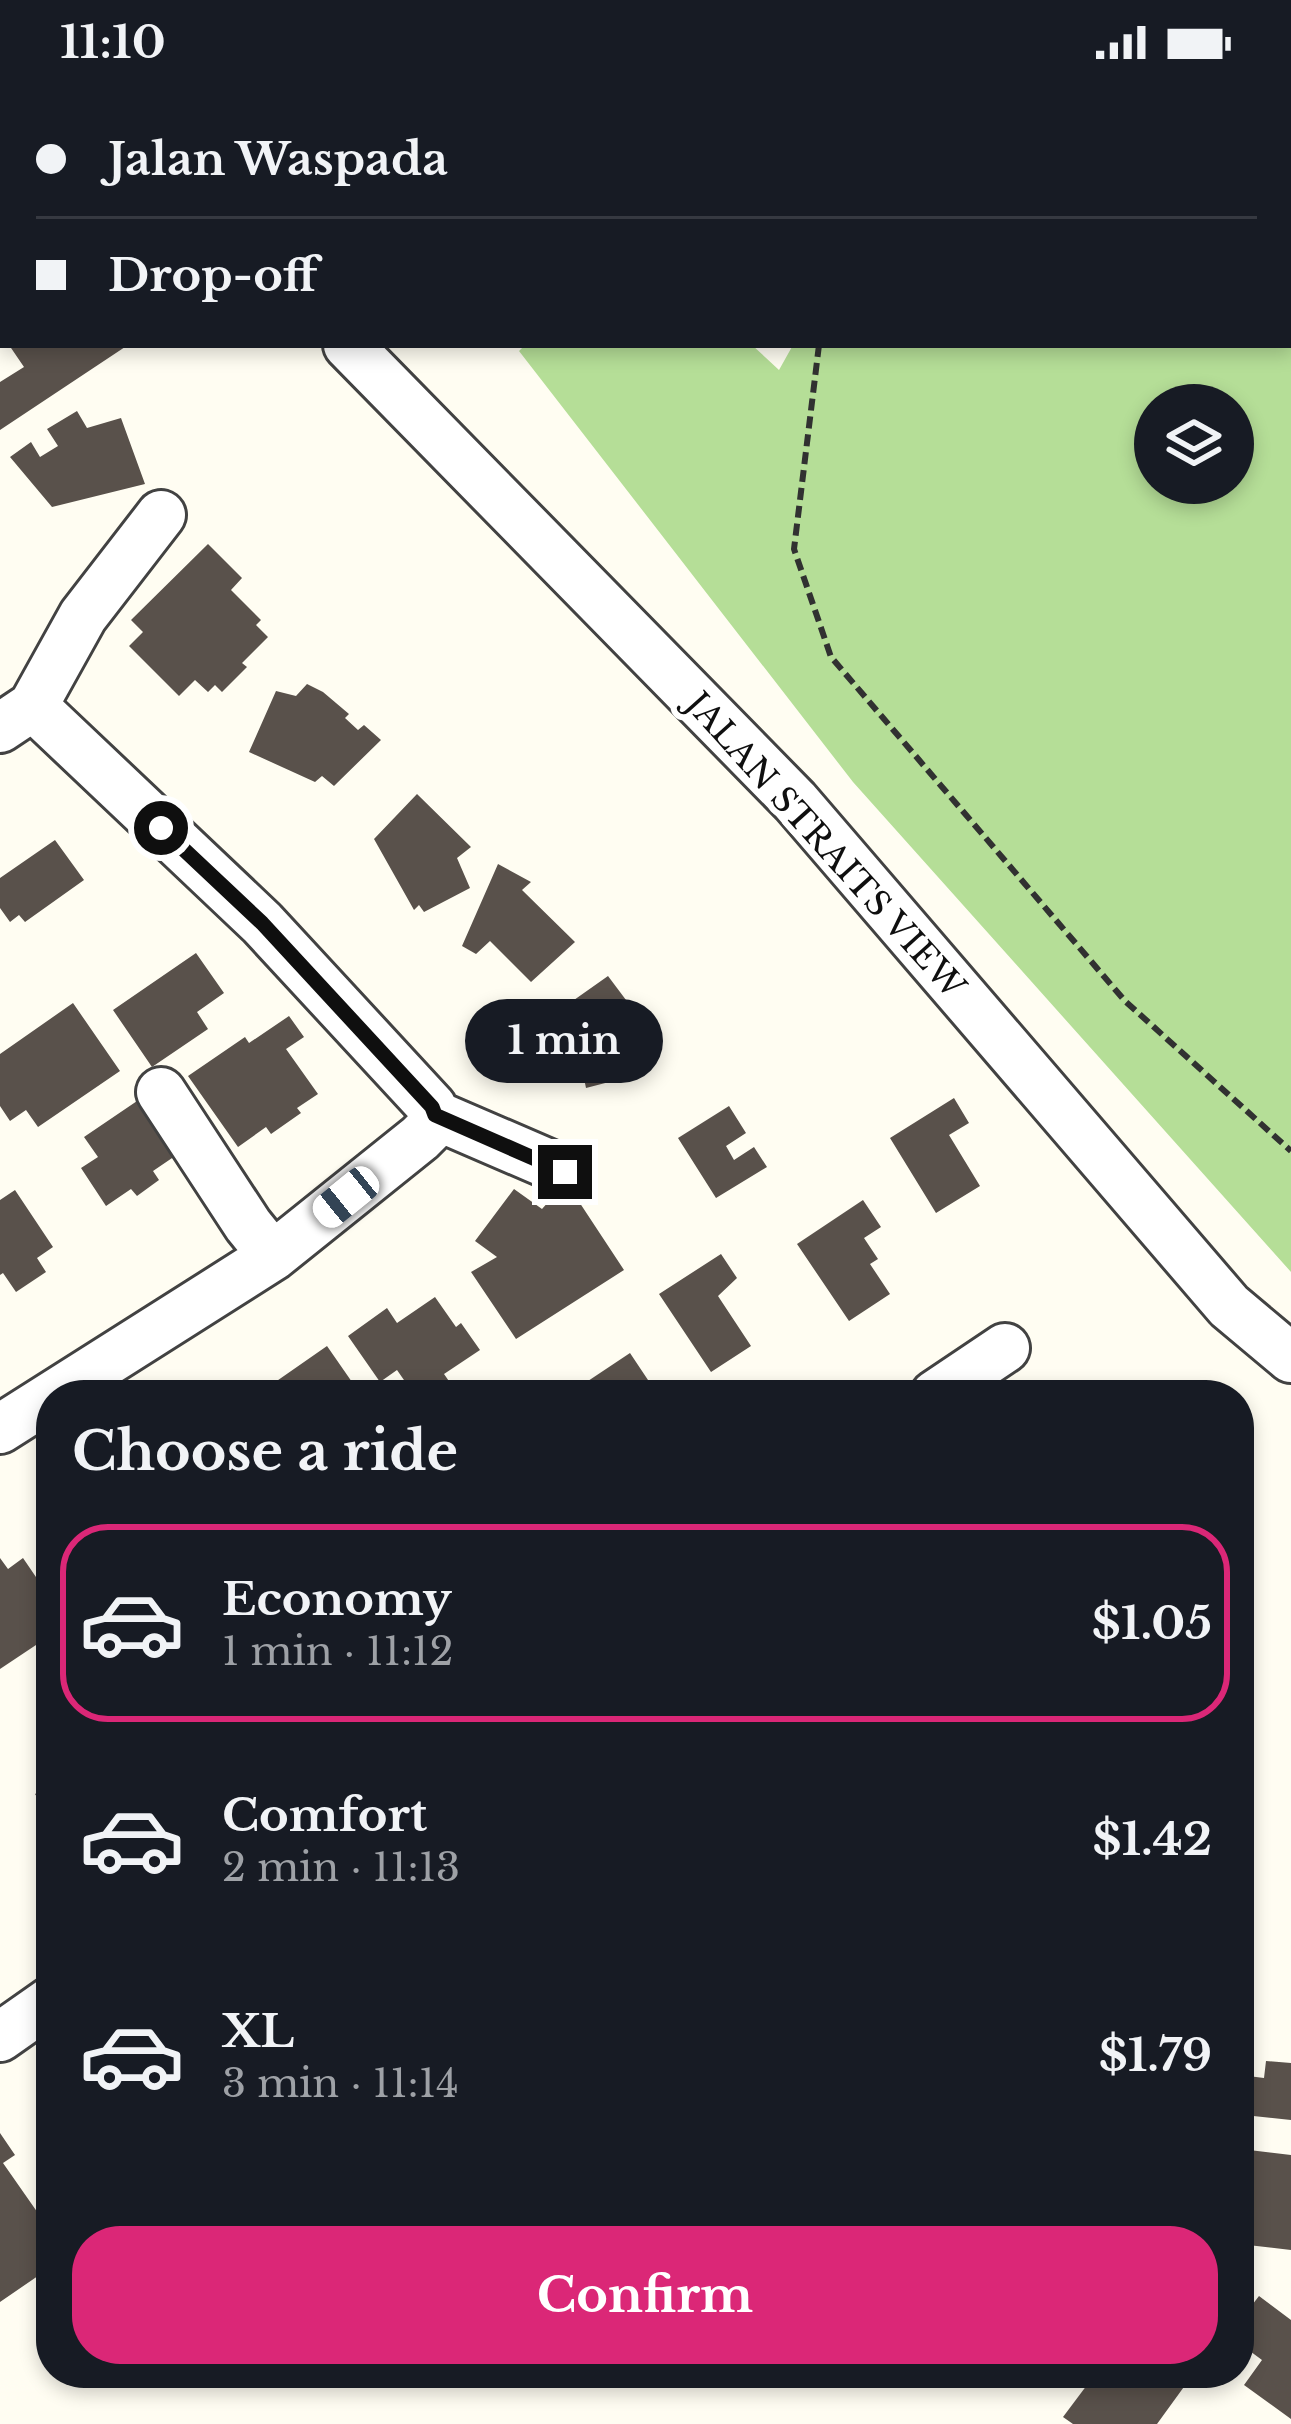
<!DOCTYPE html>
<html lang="en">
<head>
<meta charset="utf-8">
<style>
  body { margin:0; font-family:"Libre Baskerville",serif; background:#20242c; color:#f1f3f6; height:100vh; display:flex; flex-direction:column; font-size:45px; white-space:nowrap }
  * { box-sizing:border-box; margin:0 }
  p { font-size:39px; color:#9ea1a6 }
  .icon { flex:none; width:66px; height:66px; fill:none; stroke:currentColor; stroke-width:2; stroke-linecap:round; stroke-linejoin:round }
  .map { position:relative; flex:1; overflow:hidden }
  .panel { position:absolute; left:36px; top:1296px; width:1218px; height:1008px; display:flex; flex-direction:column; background:#171b24; border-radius:48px; box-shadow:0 6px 18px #0003 }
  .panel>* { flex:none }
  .hud { position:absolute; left:0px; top:0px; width:1293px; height:264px; box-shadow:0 6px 18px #0003; display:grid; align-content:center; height:264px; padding:0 36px; background:#171b24 }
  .fabs { position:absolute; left:1134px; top:300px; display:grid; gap:24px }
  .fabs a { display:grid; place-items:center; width:120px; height:120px; border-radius:50%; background:#171b24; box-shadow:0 6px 18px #0003; font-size:60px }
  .end { position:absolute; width:54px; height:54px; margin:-27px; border:15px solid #0f0f0f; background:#fff; box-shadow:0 0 0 6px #fff }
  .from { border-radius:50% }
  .bubble { position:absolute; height:84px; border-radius:42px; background:#171b24; box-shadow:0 6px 18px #0003; font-size:39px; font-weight:700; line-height:84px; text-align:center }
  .car { position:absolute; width:36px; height:72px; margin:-36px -18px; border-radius:15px; box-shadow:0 0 9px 3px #0007; background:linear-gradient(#fff 24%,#345 0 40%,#fff 0 76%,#345 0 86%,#fff 0) }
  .hud b { display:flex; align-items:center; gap:42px; height:114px; font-size:45px }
  .hud b+b { border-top:3px solid #363941 }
  .hud i { width:30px; height:30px; background:#f1f3f6 }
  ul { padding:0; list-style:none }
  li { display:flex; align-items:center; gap:36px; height:198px; margin:0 24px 18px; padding:0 12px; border:6px solid transparent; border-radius:48px }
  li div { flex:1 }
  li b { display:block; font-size:45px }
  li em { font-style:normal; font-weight:700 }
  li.on { border-color:#db2777 }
  li>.icon { width:108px; height:108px; stroke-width:1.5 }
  h2 { padding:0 36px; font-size:54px; line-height:144px }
  .primary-button { display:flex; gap:24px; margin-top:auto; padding:24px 36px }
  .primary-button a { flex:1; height:138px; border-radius:48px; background:#db2777; color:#fff; font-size:48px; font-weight:700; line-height:138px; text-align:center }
  .status { display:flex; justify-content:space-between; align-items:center; height:84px; padding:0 60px; background:#171b24; direction:ltr }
  .status svg { height:33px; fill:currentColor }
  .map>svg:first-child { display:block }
  .forest { fill:#b5de97; fill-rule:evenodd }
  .building { fill:#59514b }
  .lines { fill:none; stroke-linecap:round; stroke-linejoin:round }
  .minor-casing { stroke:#424242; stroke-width:54 }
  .path { stroke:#313131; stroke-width:6; stroke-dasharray:12 6; stroke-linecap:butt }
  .minor { stroke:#fff; stroke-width:48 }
  .route { stroke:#0f0f0f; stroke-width:15 }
  .labels { text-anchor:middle; stroke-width:12; stroke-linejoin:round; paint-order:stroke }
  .street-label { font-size:33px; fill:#0f0f0f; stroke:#fff }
</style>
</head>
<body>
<div class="status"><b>11:10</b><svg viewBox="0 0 49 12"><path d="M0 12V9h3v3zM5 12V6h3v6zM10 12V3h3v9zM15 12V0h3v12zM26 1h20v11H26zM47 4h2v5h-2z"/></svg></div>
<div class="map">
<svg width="1291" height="2340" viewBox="0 0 1291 2340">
  <rect width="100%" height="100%" fill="#fffdf2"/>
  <path class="forest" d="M1291,15V1188L853,698L519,267L525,261H752L779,286L793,261H1290ZM1155,321H1233V399H1155Z"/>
  <path class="building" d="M9,261H128L0,346V298L24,283Z
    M77,327L87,344L121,334L145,400L52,423L10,373L31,358L40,373L58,362L47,345Z
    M208,460L242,494L231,506L261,536L256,541L268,553L242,579L247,583L222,608L215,601L208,608L195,596L179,612L129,562L143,548L131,536Z
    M307,600L323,608L349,630L345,634L358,646L364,641L381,656L334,702L322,692L315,698L249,668L276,607L296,612Z
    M417,710L471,763L457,774L470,804L424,828L419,821L414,826L374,755Z
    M55,756L84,796L25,838L19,831L10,838L0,824V794Z
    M498,780L531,798L522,806L575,858L531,898L490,857L476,870L462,862Z
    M196,869L224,909L197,928L208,945L152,983L113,926Z
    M608,892L650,948L630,964L640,990L586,1004L576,956L557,928Z
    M73,919L120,987L38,1043L26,1026L10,1037L0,1022V970Z
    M289,932L304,953L286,965L318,1010L297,1024L301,1029L271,1050L266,1043L238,1063L188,992L245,953L249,959Z
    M954,1014L969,1039L949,1051L980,1102L936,1129L890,1054Z
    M140,1015L178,1070L153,1087L159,1096L137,1112L131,1105L106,1122L81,1084L98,1073L84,1053Z
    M729,1022L746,1049L726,1062L734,1076L754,1063L767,1083L716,1114L678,1054Z
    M566,1098L624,1186L516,1255L471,1188L497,1173L475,1157L514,1105L542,1125Z
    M15,1106L53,1163L37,1174L46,1188L16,1208L3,1189L0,1191V1116Z
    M863,1116L881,1143L864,1154L878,1175L870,1180L890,1210L849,1237L797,1160Z
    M721,1170L737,1194L718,1212L751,1262L711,1288L659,1210Z
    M435,1213L456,1243L461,1239L480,1266L444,1290L453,1303L442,1311L413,1309L397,1286L380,1298L348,1252L387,1224L397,1239Z
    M327,1262L361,1311H277L271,1301Z
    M630,1269L658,1311H567Z
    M0,1474L8,1485L23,1474L51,1515V1551L0,1585Z
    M51,1701V1735L35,1710Z
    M1266,1977L1291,1979V2036L1244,2031L1248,1992L1264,1994Z
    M0,2049L15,2071L3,2079L47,2142L41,2147L47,2155L51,2152V2183L0,2218Z
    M1249,2066L1291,2071V2166L1248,2161L1253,2126L1242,2125Z
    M1259,2212L1291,2236V2335L1244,2301L1262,2276L1239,2259V2238Z
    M1096,2289H1194L1157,2340H1073L1063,2333Z"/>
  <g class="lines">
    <g class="minor-casing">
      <path id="minor" d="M137,0L139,3
        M0,107L3,105
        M1290,183L1291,184
        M348,261L795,717L1229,1222L1291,1274
        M33,622L262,839L432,1023L435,1031
        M0,644L33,622L83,532L161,431
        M161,1008L248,1141L273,1172
        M435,1031L565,1087
        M935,1311L1005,1264
        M0,1345L273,1172L420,1054L431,1043L435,1031
        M0,1953L51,1917"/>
    </g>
    <path class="path" d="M819,261L794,465L831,573L1125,917L1291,1067"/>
    <use href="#minor" class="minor"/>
  </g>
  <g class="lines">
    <path class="route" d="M161,744L262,839L432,1023L435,1031L565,1088"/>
  </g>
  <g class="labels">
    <g class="street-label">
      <text transform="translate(826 761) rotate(48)" y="12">JALAN STRAITS VIEW</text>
    </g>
  </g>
</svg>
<div class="fabs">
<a><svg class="icon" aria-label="layers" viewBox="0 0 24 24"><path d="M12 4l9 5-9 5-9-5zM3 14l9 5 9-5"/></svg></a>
</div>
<i class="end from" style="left:161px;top:744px"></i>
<i class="end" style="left:565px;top:1088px"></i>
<div class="bubble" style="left:465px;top:915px;width:198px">1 min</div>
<i class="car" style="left:346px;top:1113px;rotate:231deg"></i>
<div class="hud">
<b><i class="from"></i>Jalan Waspada</b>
<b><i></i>Drop-off</b>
</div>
<section class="panel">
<h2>Choose a ride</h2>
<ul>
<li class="on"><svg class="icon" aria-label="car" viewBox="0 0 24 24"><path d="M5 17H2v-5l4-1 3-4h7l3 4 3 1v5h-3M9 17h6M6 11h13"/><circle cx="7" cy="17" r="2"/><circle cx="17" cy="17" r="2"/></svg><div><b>Economy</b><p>1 min · 11:12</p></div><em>$1.05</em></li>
<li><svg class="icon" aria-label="car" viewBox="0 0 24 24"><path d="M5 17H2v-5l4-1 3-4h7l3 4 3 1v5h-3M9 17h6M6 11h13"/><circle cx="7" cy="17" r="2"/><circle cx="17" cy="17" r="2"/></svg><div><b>Comfort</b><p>2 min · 11:13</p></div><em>$1.42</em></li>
<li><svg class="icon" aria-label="car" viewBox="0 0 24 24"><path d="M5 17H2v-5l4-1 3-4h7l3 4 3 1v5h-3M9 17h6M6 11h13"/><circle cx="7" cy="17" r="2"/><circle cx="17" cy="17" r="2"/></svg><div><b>XL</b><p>3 min · 11:14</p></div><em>$1.79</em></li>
</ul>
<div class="primary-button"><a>Confirm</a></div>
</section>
</div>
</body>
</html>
